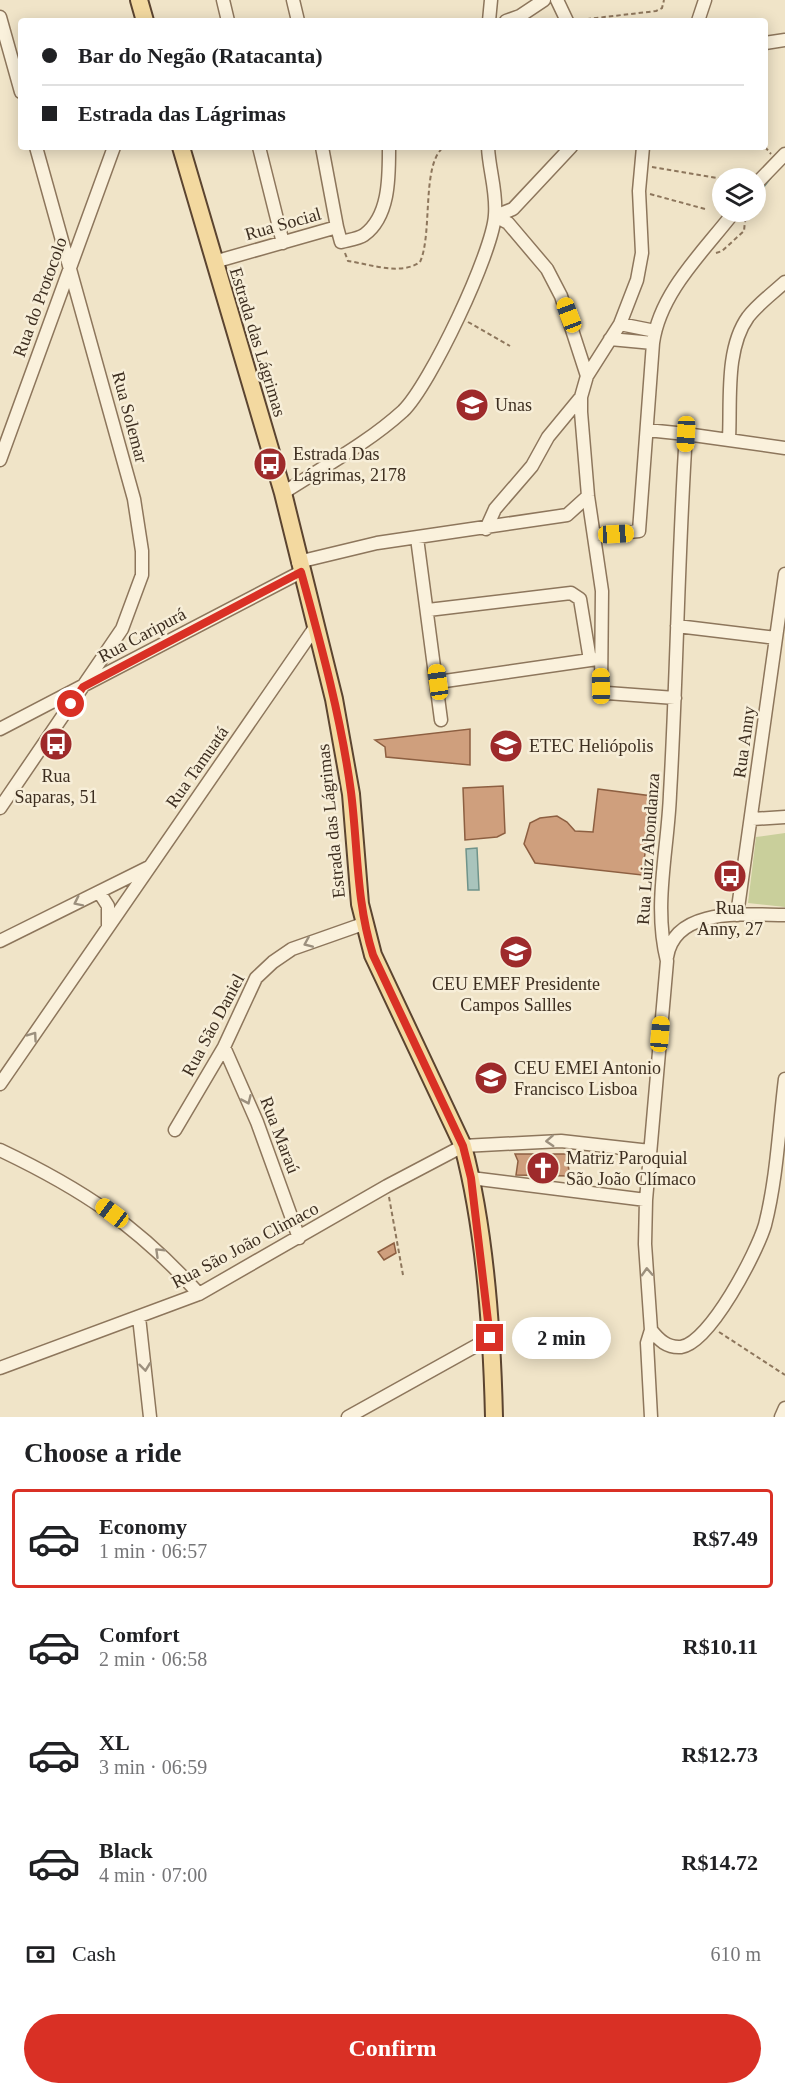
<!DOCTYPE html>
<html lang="en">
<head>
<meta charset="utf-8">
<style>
  body { margin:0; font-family:Georgia,serif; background:#f2f2f2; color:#202124; height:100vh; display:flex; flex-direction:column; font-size:22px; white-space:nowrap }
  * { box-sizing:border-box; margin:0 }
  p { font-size:20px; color:#757577 }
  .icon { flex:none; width:33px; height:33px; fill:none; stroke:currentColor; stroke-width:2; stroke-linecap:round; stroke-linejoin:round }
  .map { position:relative; height:1417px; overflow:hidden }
  .details { display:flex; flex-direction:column; background:#fff; flex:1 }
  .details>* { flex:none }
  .hud { position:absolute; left:18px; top:18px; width:750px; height:132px; border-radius:6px; box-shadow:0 3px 15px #0003; display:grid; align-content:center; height:132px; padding:0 24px; background:#fff }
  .controls { position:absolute; left:712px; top:168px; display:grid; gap:12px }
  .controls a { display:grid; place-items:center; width:54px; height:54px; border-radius:50%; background:#fff; box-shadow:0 3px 15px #0003; font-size:30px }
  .end { position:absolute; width:27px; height:27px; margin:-14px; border:8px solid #d93025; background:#fff; box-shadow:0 0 0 3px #fff }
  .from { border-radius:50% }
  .bubble { position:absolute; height:42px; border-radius:21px; background:#fff; box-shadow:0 3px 15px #0003; font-size:20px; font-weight:600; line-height:42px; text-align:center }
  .car { position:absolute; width:18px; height:36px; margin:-18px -9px; border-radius:8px; box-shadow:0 0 4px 2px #0007; background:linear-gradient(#f5c518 24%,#345 0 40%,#f5c518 0 76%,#345 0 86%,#f5c518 0) }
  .hud b { display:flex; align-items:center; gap:21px; height:57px; font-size:22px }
  .hud b+b { border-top:2px solid #e0e0e0 }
  .hud i { width:15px; height:15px; background:#202124 }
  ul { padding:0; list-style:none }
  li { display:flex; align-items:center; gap:18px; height:99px; margin:0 12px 9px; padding:0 12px; border:3px solid transparent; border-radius:6px }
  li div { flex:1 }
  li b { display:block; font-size:22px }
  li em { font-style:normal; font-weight:600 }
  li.selected { border-color:#d93025 }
  li>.icon { width:54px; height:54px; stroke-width:1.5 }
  h2 { padding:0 24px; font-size:27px; line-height:72px }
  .pay { display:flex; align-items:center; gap:15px; height:66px; padding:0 24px; font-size:22px }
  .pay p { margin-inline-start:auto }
  .cta { display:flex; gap:12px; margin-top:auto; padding:12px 24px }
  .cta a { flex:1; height:69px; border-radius:36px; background:#d93025; color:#fff; font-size:24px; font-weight:600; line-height:69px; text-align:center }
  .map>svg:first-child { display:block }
  .green { fill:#c9cf9b }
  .water { fill:#a9c4bc; stroke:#6f938a; stroke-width:1.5 }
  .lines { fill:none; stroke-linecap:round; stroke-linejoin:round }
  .stream { stroke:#6f938a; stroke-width:4 }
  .building { fill:#cf9f7d; stroke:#8d5f41; stroke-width:1.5 }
  .minor-casing { stroke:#8d765c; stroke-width:15 }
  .major-casing { stroke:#5b4430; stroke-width:20 }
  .path { stroke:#8d765c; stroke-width:2; stroke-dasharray:4.5 3; stroke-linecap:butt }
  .minor { stroke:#faf1dc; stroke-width:12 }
  .major { stroke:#f3d9a0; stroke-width:16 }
  .oneway { stroke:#9c907e }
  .route { stroke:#d93025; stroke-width:8 }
  .labels { text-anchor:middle; stroke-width:5; stroke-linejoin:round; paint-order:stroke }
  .street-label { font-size:18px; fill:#3d2e20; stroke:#f7eed8 }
  .poi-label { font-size:18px; fill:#3d2e20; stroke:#f7eed8; text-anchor:start }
</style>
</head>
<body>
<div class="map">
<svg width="785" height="1417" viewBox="0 0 785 1417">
  <rect width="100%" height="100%" fill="#f0e4c8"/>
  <path class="green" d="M785,833V907L748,903L756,837Z"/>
  <path class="water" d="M477,848L479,890H468L466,849Z"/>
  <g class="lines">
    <path class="stream" d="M763,186L770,177
      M756,194L758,191"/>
  </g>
  <path class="building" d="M470,729V765L386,757L385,747L375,740Z
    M503,786L505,833L497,837L465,840L463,788Z
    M598,789L652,796L647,815L650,818L642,875L535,863L524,844L530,823L540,818L557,816L567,822L575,831L593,832Z
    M515,1154H566L570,1176L516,1175L518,1161Z
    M394,1243L396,1253L384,1260L378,1252Z"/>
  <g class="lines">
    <g class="minor-casing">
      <path id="minor" d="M223,0L228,21
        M293,0L298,21
        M557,0L567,21
        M0,17L21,92
        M489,21L491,0
        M506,21L520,16L544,0
        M698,21L705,0
        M765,43L785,40
        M259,147L283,243
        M322,147L337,227
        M756,184L785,154
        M495,216L508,223L547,269L561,296L587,376L581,397V412L588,496L602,591L601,690L607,693L675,698
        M495,216L513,209L571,147
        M214,262L337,227L341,242C348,240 358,239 364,235C390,216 389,176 389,147
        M620,324L655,331
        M610,339L653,343
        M587,376L620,324L637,280L642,253L639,191L643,147
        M647,430L686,434
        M729,439C731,401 725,349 748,317C758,304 773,293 785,282
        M0,460L114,147
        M283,493C323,467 368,443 403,411C430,385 493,252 495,215C497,191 489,170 488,147
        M486,529L495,509L532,466L548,437L581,397
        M596,535L639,531L653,343C660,292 704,251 734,212
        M417,538L441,720
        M298,562L377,543L567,515L588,496
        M428,610L571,593L580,599L590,660
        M677,626L776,638
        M438,682L597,659
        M0,729L301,572
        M0,808L122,629L142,575V551L134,499L36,147
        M752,819L785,817
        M99,892L108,906V927
        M737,915L785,574
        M0,941L149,867
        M667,957C675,906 747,915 785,915
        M224,1047L257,1122L299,1238
        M0,1084L316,626
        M175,1130L224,1047L256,978L273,962L292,949L363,924
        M0,1150C82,1189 138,1226 199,1294
        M471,1178L646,1200
        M139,1317L150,1417
        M651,1330C659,1340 667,1348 681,1347C710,1343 757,1252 765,1225C777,1178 779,1127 785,1079
        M0,1368L199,1294L387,1186L463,1146L561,1141L650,1151
        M348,1417L490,1338
        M651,1417L647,1343L651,1330L645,1244L646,1200L667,961C653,905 668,850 670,794C677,674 678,554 686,434L785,448
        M781,1417L785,1408"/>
    </g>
    <g class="major-casing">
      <path id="major" d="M139,0L145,21
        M181,147L283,493L334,699L351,794L360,904L373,955L463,1146C485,1229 492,1331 494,1417"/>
    </g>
    <path class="path" d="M579,20L656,11L662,8L664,0
      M765,147L771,154
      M652,167L723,179
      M650,194L705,209
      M756,210L760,206L762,195
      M345,253L348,261C369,264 401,276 420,262C433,234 421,163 444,147
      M716,253L722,251L744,231L745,221L755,212
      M468,322L510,346
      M389,1197L403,1275
      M719,1332L785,1375"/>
    <use href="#minor" class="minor"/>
    <use href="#major" class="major"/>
  </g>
  <defs><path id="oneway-chevron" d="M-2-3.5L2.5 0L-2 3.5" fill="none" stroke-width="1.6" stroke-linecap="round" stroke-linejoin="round" transform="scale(1.5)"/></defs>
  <g class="oneway">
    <use href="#oneway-chevron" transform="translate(78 902) rotate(154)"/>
    <use href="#oneway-chevron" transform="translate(308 943) rotate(157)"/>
    <use href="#oneway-chevron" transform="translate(33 1036) rotate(-55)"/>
    <use href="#oneway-chevron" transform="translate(247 1100) rotate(66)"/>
    <use href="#oneway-chevron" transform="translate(550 1141) rotate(177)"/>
    <use href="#oneway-chevron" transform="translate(159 1252) rotate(-136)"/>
    <use href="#oneway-chevron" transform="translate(647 1272) rotate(-93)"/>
    <use href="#oneway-chevron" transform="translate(145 1367) rotate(83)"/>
  </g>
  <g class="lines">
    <path class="route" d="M71,704L83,687L301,572C321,645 341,717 351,792C358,847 356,901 373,955L463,1146L471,1178L490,1338"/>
  </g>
  <defs>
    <g id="school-disc" transform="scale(1.725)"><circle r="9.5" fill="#9e2a2b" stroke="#f7eed8"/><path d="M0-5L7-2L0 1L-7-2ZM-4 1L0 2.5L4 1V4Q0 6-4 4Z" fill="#fff"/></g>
    <g id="bus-disc" transform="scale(1.725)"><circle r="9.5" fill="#9e2a2b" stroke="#f7eed8"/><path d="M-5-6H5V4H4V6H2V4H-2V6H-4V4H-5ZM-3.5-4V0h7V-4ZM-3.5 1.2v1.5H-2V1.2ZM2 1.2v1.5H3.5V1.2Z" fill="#fff"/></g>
    <g id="university-disc" transform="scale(1.725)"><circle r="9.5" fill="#9e2a2b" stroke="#f7eed8"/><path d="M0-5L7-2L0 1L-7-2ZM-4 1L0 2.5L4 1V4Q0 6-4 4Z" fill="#fff"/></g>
    <g id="church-disc" transform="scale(1.725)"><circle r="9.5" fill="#9e2a2b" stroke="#f7eed8"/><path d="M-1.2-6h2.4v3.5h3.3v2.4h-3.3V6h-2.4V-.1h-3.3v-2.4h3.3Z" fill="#fff"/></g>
  </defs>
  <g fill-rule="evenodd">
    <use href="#school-disc" x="472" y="405"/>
    <use href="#bus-disc" x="270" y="464"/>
    <use href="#bus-disc" x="56" y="744"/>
    <use href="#university-disc" x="506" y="746"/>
    <use href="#bus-disc" x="730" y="876"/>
    <use href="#school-disc" x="516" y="952"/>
    <use href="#school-disc" x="491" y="1078"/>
    <use href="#church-disc" x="543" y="1168"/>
  </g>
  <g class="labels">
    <g class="street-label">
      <text transform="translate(283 224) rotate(-16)" y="6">Rua Social</text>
      <text transform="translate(40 297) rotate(-70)" y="6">Rua do Protocolo</text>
      <text transform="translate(258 342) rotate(73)" y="6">Estrada das Lágrimas</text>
      <text transform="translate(130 417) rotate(75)" y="6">Rua Solemar</text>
      <text transform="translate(142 635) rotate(-28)" y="6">Rua Caripurá</text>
      <text transform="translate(744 742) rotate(-82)" y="6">Rua Anny</text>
      <text transform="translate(197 767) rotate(-55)" y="6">Rua Tamuatá</text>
      <text transform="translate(331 821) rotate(-96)" y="6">Estrada das Lágrimas</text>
      <text transform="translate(648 849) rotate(-86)" y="6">Rua Luiz Abondanza</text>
      <text transform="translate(213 1025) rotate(-62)" y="6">Rua São Daniel</text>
      <text transform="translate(280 1135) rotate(69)" y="6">Rua Maraú</text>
      <text transform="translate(245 1245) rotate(-28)" y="6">Rua São João Climaco</text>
    </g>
    <g class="poi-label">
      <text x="495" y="411">Unas</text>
      <text x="293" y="460">Estrada Das<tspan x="293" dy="21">Lágrimas, 2178</tspan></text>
      <text x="529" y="752">ETEC Heliópolis</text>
      <text x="56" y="782" text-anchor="middle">Rua<tspan x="56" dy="21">Saparas, 51</tspan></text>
      <text x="730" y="914" text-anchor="middle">Rua<tspan x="730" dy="21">Anny, 27</tspan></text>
      <text x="516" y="990" text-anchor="middle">CEU EMEF Presidente<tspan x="516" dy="21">Campos Sallles</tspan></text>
      <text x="514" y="1074">CEU EMEI Antonio<tspan x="514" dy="21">Francisco Lisboa</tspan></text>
      <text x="566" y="1164">Matriz Paroquial<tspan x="566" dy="21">São João Clímaco</tspan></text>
    </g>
  </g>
</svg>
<div class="controls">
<a><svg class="icon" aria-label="layers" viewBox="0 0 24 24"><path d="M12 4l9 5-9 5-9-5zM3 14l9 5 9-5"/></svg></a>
</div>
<i class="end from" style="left:71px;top:704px"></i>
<i class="end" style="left:490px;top:1338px"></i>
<div class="bubble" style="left:512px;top:1317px;width:99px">2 min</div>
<i class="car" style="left:569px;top:315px;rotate:339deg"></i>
<i class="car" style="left:686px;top:434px;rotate:183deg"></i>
<i class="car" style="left:616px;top:534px;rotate:87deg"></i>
<i class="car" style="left:438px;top:682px;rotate:352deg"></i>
<i class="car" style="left:601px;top:686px;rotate:359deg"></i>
<i class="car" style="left:660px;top:1034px;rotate:5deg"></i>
<i class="car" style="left:112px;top:1213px;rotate:307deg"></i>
<div class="hud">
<b><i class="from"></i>Bar do Negão (Ratacanta)</b>
<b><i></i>Estrada das Lágrimas</b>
</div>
</div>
<section class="details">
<h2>Choose a ride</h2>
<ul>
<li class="selected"><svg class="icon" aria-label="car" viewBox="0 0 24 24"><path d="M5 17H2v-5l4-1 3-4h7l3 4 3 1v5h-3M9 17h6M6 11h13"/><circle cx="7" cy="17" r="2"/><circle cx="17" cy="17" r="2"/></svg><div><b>Economy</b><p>1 min · 06:57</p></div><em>R$7.49</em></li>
<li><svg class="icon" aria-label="car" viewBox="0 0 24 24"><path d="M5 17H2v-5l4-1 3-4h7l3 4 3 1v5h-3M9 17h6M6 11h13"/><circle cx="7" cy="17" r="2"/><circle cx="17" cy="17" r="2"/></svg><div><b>Comfort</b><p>2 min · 06:58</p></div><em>R$10.11</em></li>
<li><svg class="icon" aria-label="car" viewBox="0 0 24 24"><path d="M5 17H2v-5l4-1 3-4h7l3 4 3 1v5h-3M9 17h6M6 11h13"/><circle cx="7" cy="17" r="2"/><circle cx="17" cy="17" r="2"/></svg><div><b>XL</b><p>3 min · 06:59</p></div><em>R$12.73</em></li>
<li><svg class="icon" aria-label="car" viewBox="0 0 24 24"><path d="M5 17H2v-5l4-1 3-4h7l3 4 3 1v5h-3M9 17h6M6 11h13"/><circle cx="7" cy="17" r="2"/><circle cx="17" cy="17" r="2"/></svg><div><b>Black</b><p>4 min · 07:00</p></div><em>R$14.72</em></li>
</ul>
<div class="pay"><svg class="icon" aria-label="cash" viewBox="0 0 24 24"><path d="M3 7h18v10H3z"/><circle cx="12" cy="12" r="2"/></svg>Cash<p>610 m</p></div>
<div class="cta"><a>Confirm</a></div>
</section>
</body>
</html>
